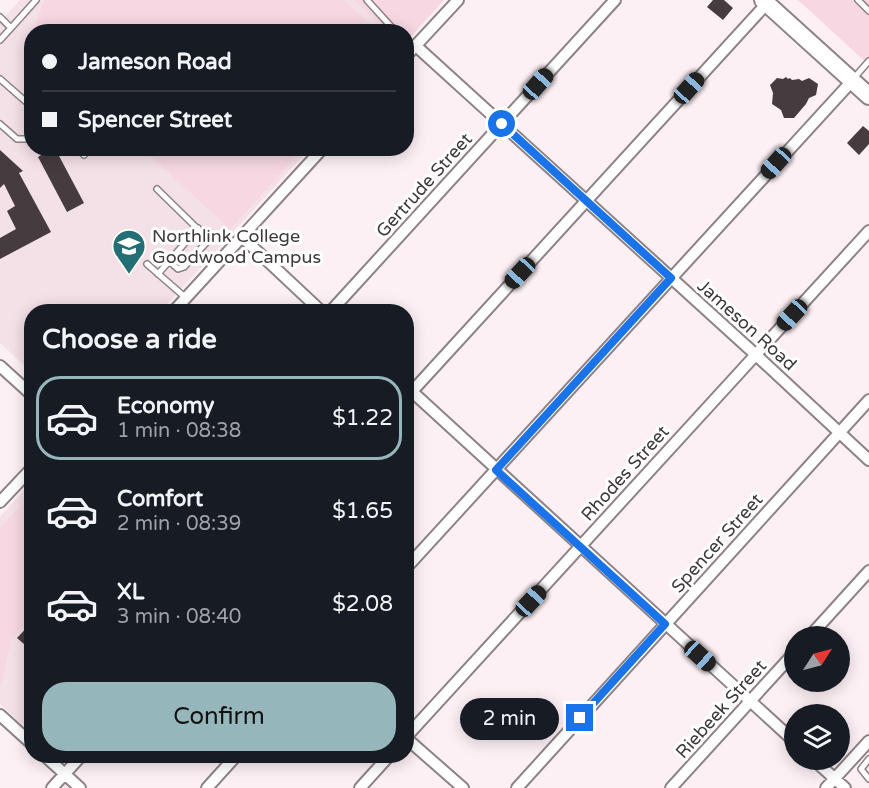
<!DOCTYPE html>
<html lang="en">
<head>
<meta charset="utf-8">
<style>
  body { margin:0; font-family:"Varela Round",sans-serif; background:#242831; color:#f1f3f6; height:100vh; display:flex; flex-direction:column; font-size:22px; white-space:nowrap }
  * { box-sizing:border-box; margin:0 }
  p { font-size:20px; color:#9ea1a6 }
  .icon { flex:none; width:33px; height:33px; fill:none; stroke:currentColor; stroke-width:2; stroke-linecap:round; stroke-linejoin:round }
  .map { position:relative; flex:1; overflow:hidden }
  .drawer { position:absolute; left:24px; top:304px; width:390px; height:459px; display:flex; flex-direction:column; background:#171b24; border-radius:24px; box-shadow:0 3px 15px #0003 }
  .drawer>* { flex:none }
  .guide { position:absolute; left:24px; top:24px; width:390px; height:132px; border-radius:24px; box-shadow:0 3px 15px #0003; display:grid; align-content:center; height:132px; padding:0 18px; background:#171b24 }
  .needle { width:39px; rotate:54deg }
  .fabs { position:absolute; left:784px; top:626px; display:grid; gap:12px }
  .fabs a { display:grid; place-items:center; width:66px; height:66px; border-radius:50%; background:#171b24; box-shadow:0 3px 15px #0003; font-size:30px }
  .end { position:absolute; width:27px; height:27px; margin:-14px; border:8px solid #1a73e8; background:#fff; box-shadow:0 0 0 3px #fff }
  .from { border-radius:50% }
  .bubble { position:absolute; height:42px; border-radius:21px; background:#171b24; box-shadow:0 3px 15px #0003; font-size:20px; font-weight:600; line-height:42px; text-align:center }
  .car { position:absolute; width:18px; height:36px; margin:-18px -9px; border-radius:8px; box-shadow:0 0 4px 2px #0007; background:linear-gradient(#222 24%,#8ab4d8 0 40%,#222 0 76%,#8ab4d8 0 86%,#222 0) }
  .guide b { display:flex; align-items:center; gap:21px; height:57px; font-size:22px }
  .guide b+b { border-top:2px solid #363941 }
  .guide i { width:15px; height:15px; background:#f1f3f6 }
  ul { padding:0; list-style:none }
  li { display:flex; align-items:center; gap:18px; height:84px; margin:0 12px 9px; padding:0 6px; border:3px solid transparent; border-radius:24px }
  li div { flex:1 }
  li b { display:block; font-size:22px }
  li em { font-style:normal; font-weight:600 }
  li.selected { border-color:#95b7bc }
  li>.icon { width:54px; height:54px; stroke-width:1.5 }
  h2 { padding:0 18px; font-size:27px; line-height:72px }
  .action { display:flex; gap:12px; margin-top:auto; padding:12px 18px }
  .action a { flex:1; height:69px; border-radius:24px; background:#95b7bc; color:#111; font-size:24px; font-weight:600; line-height:69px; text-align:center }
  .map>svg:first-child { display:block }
  .built { fill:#f4e0e7 }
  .green { fill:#f6d7e2 }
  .building { fill:#463c3f }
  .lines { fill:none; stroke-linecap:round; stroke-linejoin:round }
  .lane-casing { stroke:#8d8286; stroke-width:8 }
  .street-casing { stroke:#8d8286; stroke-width:14 }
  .secondary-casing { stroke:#8d8286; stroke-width:20 }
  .lane { stroke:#fff; stroke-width:5 }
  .street { stroke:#fff; stroke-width:10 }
  .secondary { stroke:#fff; stroke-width:16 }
  .route { stroke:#1a73e8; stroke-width:8 }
  .labels { text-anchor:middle; stroke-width:6; stroke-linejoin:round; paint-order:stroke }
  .street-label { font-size:18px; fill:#3e393b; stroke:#fff }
  .poi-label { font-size:18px; fill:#3e393b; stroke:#fff; text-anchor:start }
</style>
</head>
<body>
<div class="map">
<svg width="869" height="788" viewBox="0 0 869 788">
  <rect width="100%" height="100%" fill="#fdf0f5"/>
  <path class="built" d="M20,0H353L387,31L32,32V148L309,149L160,312H32L31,372L0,343V22Z
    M31,482V733L0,704V517Z"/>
  <path class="green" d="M45,0H344L378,31H34L36,22Z
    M353,0H444L407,41L406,32L387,31Z
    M798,0H869V65Z
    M143,149H303L230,229Z
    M22,504L31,513V619L12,639L0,687V528Z"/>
  <path class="building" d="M713,0H724L733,8L723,20L707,7Z
    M786,77L788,79L790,78L792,80L799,79L802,81L809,78L818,84L816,95L809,98L806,104L794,118H784L781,110L772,104L773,93L770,85L777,78L783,79Z
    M863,126L869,131V144L859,155L847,143Z
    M52,148L56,154H58L84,203L67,212L38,157Z
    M0,150L23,171L19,173L51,232L0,259V238L16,229L7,211L15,206L4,184L0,188Z
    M32,622V651L17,638Z"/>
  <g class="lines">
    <g class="lane-casing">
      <path id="lane" d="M367,0L396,32
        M858,0L869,11
        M0,17L11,28L36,0
        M0,40L11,28
        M854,78L869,61
        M0,79L32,107
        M0,124L17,139H25L32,133
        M77,148L84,155
        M157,189L207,238L206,243L184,267L178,269L169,261
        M147,264L186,298
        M158,274L198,228
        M869,759L861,769L869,779"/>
    </g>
    <g class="street-casing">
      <path id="street" d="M416,46L755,354L869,460
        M406,56L458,0
        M242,237L322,312
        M173,312L323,148
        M330,312L615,0
        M0,366L32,395
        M407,387L795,742
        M406,398L770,0
        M0,502L32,468
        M406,568L852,81
        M810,636L869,571
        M0,715L32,744
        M406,737L869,231
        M406,738L463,788
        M45,756L80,788
        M813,759L845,788
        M52,788L81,756
        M207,788L236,756
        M360,788L389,756
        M517,788L869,400
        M671,788L795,652
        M826,788L869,741"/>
    </g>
    <g class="secondary-casing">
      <path id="secondary" d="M763,0L869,96"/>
    </g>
    <use href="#lane" class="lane"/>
    <use href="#street" class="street"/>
    <use href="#secondary" class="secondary"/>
  </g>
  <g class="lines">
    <path class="route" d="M502,124L671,278L496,470L665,624L580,718"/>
  </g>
  <defs>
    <g id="university-pin" transform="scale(1.725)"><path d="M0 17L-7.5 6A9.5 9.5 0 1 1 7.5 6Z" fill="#246e75" stroke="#fff"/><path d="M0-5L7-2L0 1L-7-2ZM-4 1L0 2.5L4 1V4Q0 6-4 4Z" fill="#fff"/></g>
  </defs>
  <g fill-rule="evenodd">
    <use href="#university-pin" x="129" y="246"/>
  </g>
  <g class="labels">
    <g class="street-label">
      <text transform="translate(424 185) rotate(-48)" y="6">Gertrude Street</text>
      <text transform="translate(747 325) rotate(42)" y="6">Jameson Road</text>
      <text transform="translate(625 473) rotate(-48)" y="6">Rhodes Street</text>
      <text transform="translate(717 543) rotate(-48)" y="6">Spencer Street</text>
      <text transform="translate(721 709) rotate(-48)" y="6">Riebeek Street</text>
    </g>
    <g class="poi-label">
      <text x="152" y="242">Northlink College<tspan x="152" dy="21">Goodwood Campus</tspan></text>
    </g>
  </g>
</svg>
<div class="fabs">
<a><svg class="needle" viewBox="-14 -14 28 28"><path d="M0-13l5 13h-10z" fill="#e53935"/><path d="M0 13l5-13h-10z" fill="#9ea1a6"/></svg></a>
<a><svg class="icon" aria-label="layers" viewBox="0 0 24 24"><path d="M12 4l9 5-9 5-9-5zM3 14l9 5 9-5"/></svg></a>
</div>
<i class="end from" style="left:502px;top:124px"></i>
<i class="end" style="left:580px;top:718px"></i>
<div class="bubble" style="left:460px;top:698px;width:99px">2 min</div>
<i class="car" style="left:538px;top:84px;rotate:42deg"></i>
<i class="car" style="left:689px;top:88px;rotate:42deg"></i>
<i class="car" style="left:776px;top:163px;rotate:222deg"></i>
<i class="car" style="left:520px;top:273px;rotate:223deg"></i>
<i class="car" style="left:792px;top:315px;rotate:223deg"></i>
<i class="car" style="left:531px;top:601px;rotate:43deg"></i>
<i class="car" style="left:700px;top:656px;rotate:132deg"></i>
<div class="guide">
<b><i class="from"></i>Jameson Road</b>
<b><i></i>Spencer Street</b>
</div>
<section class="drawer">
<h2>Choose a ride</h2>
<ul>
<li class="selected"><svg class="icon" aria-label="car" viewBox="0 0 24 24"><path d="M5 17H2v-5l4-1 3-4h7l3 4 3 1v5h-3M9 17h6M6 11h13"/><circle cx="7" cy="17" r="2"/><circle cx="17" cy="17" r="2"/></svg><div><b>Economy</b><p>1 min · 08:38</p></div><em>$1.22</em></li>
<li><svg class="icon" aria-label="car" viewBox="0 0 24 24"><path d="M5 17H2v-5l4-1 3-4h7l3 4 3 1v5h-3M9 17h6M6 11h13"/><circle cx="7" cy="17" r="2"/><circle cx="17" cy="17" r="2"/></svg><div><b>Comfort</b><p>2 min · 08:39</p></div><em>$1.65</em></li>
<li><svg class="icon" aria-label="car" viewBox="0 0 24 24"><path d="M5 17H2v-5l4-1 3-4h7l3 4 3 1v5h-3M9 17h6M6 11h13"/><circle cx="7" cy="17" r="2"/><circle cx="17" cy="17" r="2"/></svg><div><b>XL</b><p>3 min · 08:40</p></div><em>$2.08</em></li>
</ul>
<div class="action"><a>Confirm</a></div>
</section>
</div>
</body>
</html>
